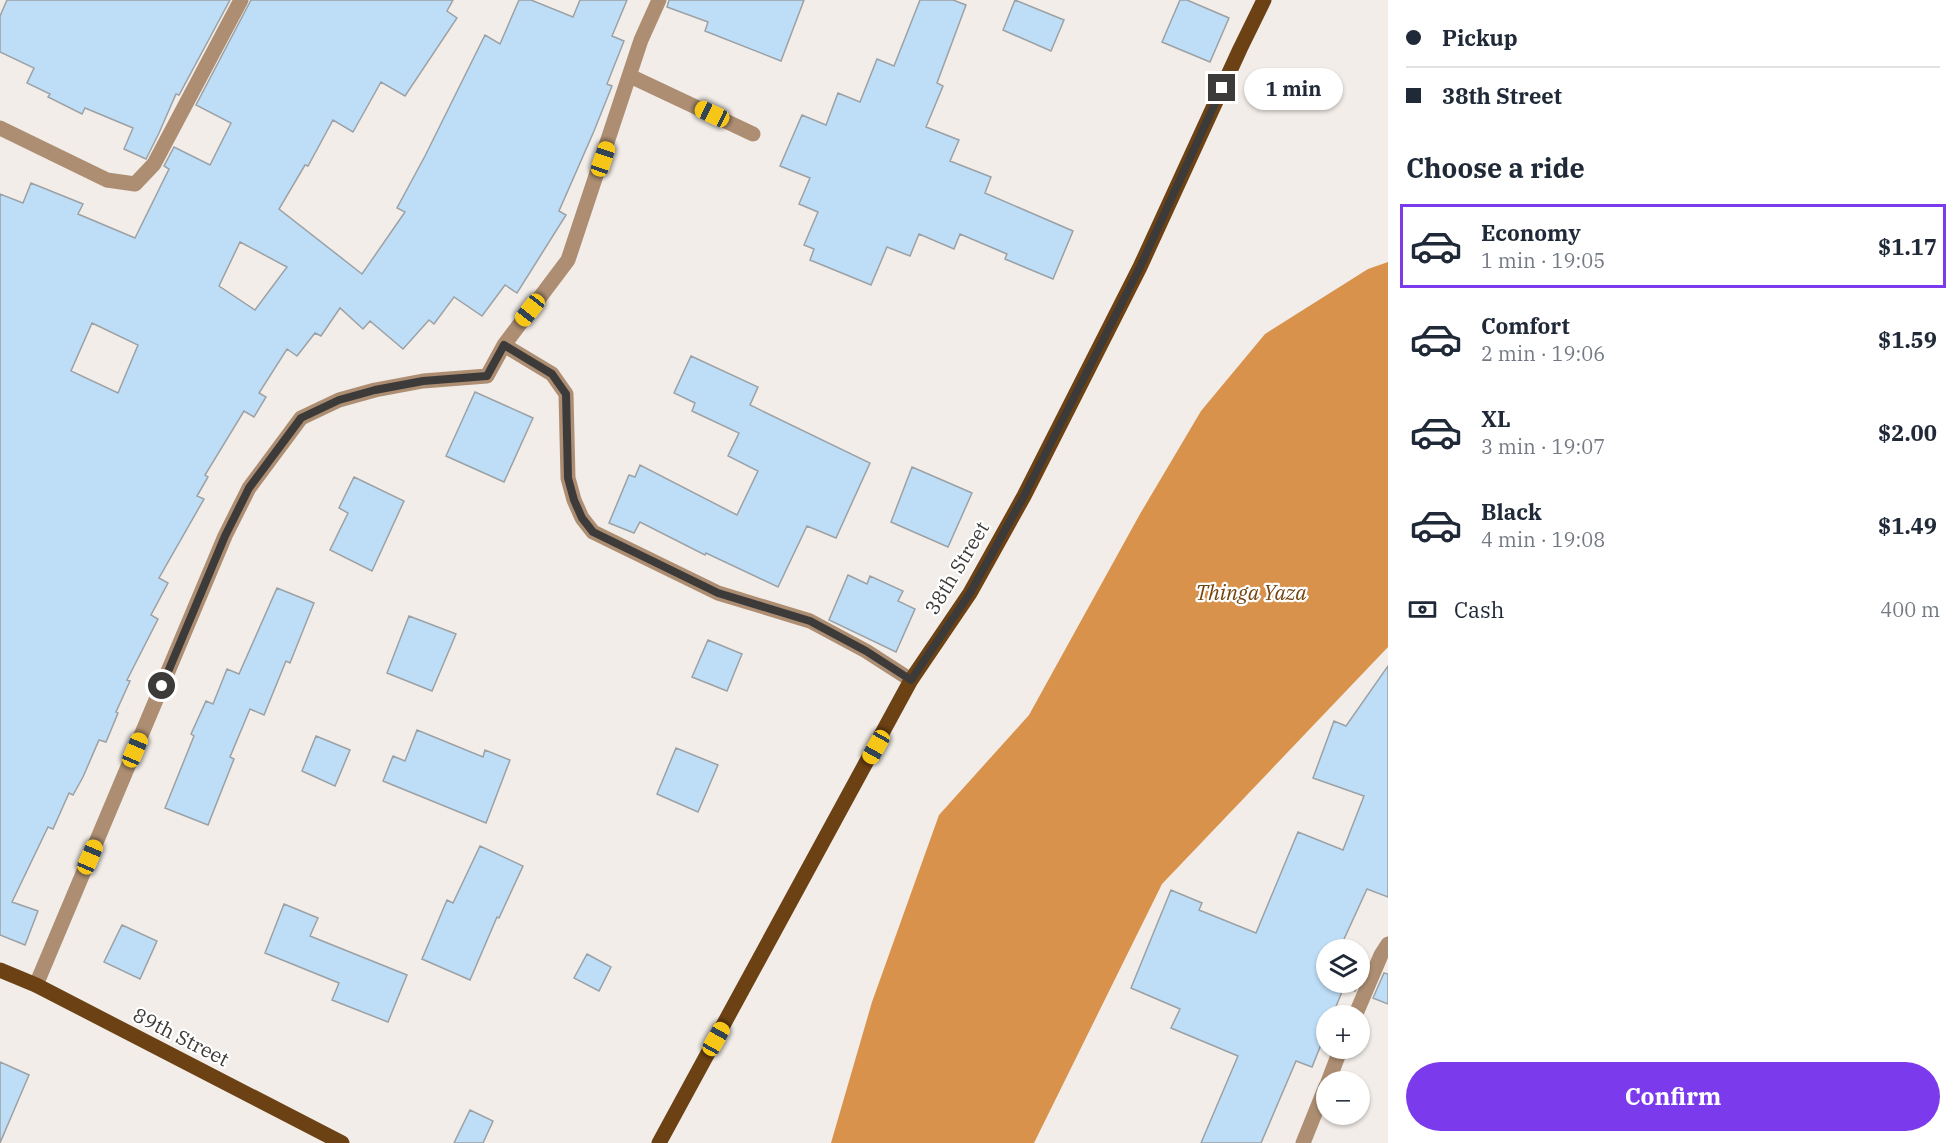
<!DOCTYPE html>
<html lang="en">
<head>
<meta charset="utf-8">
<style>
  body { margin:0; font-family:"IBM Plex Serif",serif; background:#f2f2f3; color:#1f2937; height:100vh; display:flex; flex-direction:column; font-size:22px; white-space:nowrap }
  * { box-sizing:border-box; margin:0 }
  p { font-size:20px; color:#747a83 }
  .icon { flex:none; width:33px; height:33px; fill:none; stroke:currentColor; stroke-width:2; stroke-linecap:round; stroke-linejoin:round }
  .map { position:relative; flex:1; overflow:hidden }
  .drawer { display:flex; flex-direction:column; background:#fff; width:570px }
  .drawer>* { flex:none }
  .guide { display:grid; align-content:center; height:132px; padding:0 18px; background:#fff }
  .tools { position:absolute; left:1316px; top:939px; display:grid; gap:12px }
  .tools a { display:grid; place-items:center; width:54px; height:54px; border-radius:50%; background:#fff; box-shadow:0 2px 4px #0004; font-size:30px }
  .end { position:absolute; width:27px; height:27px; margin:-14px; border:8px solid #3d3b3a; background:#fff; box-shadow:0 0 0 3px #fff }
  .from { border-radius:50% }
  .bubble { position:absolute; height:42px; border-radius:21px; background:#fff; box-shadow:0 2px 4px #0004; font-size:20px; font-weight:800; line-height:42px; text-align:center }
  .car { position:absolute; width:18px; height:36px; margin:-18px -9px; border-radius:8px; box-shadow:0 0 4px 2px #0007; background:linear-gradient(#f5c518 24%,#345 0 40%,#f5c518 0 76%,#345 0 86%,#f5c518 0) }
  .guide b { display:flex; align-items:center; gap:21px; height:57px; font-size:22px }
  .guide b+b { border-top:2px solid #e0e1e3 }
  .guide i { width:15px; height:15px; background:#1f2937 }
  ul { padding:0; list-style:none }
  li { display:flex; align-items:center; gap:18px; height:84px; margin:0 12px 9px; padding:0 6px; border:3px solid transparent; border-radius:0px }
  li div { flex:1 }
  li b { display:block; font-size:22px }
  li em { font-style:normal; font-weight:800 }
  li.on { border-color:#7c3aed }
  li>.icon { width:54px; height:54px; stroke-width:1.5 }
  h2 { padding:0 18px; font-size:27px; line-height:72px }
  .pay { display:flex; align-items:center; gap:15px; height:66px; padding:0 18px; font-size:22px }
  .pay p { margin-inline-start:auto }
  .button { display:flex; gap:12px; margin-top:auto; padding:12px 18px }
  .button a { flex:1; height:69px; border-radius:36px; background:#7c3aed; color:#fff; font-size:24px; font-weight:800; line-height:69px; text-align:center }
  main { display:flex; flex:1; min-height:0 }
  .map>svg:first-child { display:block }
  .water { fill:#d9924c }
  .building { fill:#bedef7; stroke:#9ca1a5; stroke-width:1.5; fill-rule:evenodd }
  .lines { fill:none; stroke-linecap:round; stroke-linejoin:round }
  .minor { stroke:#ad8e72; stroke-width:15 }
  .major { stroke:#6c4114; stroke-width:15 }
  .route { stroke:#3d3b3a; stroke-width:8 }
  .labels { text-anchor:middle; stroke-width:4.5; stroke-linejoin:round; paint-order:stroke }
  .street-label { font-size:20px; fill:#3d3b3a; stroke:#fff }
  .water-label { font-size:21px; font-style:italic; fill:#73440e; stroke:#fff }
</style>
</head>
<body>
<main>
<div class="map">
<svg width="1388" height="1143" viewBox="0 0 1388 1143">
  <rect width="100%" height="100%" fill="#f2ede8"/>
  <path class="water" d="M1388,262V647L1162,884L1034,1143H831L872,1002L939,815L1029,715L1140,514L1201,411L1265,334L1368,269Z"/>
  <path class="building" d="M7,0H230L179,95L176,94L159,133L146,159L124,149L133,128L85,108L82,114L48,97L50,94L27,83L34,68L0,52V16Z
    M251,0H453L447,11L457,18L405,96L381,82L353,132L333,120L308,166L305,165L279,209L362,274L405,212L397,208L425,156L485,35L500,44L519,0H531L573,17L580,0H627L612,36L624,41L607,84L612,86L594,131L559,211L566,215L517,293L505,285L482,316L454,297L434,324L429,320L403,349L370,321L363,329L340,308L321,336L315,333L297,356L287,349L259,393L266,397L254,417L244,411L205,475L208,477L197,496L204,499L159,578L168,583L151,615L158,619L127,680L130,681L116,712L118,713L106,742L99,740L83,777L73,795L69,793L53,829L48,827L12,902L38,911L25,945L0,935V194L23,203L31,183L83,204L78,214L135,238L169,169L164,166L174,147L210,165L231,123L196,105ZM240,242L287,267L255,310L219,286ZM92,323L138,345L118,393L71,371Z
    M669,0H804L781,61L705,31L708,22L667,7Z
    M920,0H953L966,5L937,83L943,86L926,127L959,140L950,161L991,177L985,193L1073,231L1053,279L1005,259L1007,254L960,234L954,249L919,234L910,256L887,247L871,285L810,260L814,249L804,245L818,212L799,204L810,178L780,166L802,115L826,125L838,93L860,102L877,59L894,66Z
    M1015,0L1064,20L1051,51L1003,30Z
    M1180,0H1187L1229,18L1210,62L1162,42Z
    M691,356L758,387L750,405L870,463L836,538L807,526L778,587L706,553L705,555L640,522L634,533L609,523L629,475L635,477L640,465L737,515L758,471L728,456L739,433L692,411L695,403L674,393Z
    M475,392L533,418L504,482L446,456Z
    M912,467L972,493L948,547L891,522Z
    M354,477L404,501L372,571L330,550L348,513L339,508Z
    M848,575L867,584L870,576L903,591L898,601L915,609L896,652L829,620Z
    M277,588L314,603L290,663L286,661L264,715L250,709L230,757L234,759L208,825L165,808L194,736L191,734L206,701L213,704L227,669L239,674Z
    M409,616L456,634L432,691L387,673Z
    M708,640L742,654L727,691L692,677Z
    M1388,666V897L1367,889L1339,950H1326V982H1359L1355,991L1344,987L1332,1016H1326V1032L1312,1067L1296,1061L1261,1143H1201L1238,1056L1171,1028L1180,1009L1131,988L1171,890L1202,903L1199,910L1256,933L1298,832L1343,850L1364,796L1313,778L1334,721L1346,726Z
    M417,730L483,757L485,750L510,760L486,823L383,781L393,756L405,761Z
    M316,736L350,750L335,786L302,771Z
    M676,748L718,765L698,812L657,794Z
    M480,846L523,866L499,918L497,917L470,980L422,959L447,900L453,903Z
    M284,904L318,918L310,936L407,975L388,1022L332,1000L339,983L265,953Z
    M122,925L157,941L140,979L104,962Z
    M587,954L611,967L599,991L574,978Z
    M1384,973L1388,974V1004L1373,998Z
    M0,1062L29,1075L0,1143Z
    M470,1110L493,1121L483,1143H454Z"/>
  <g class="lines">
    <path class="minor" d="M630,76L753,134
      M0,128L107,180L135,184L154,164L241,0
      M504,345L568,260L641,40L659,0
      M36,985L225,536L249,488L301,418L339,400L375,390L423,381L487,376L504,345L552,374L566,394L568,478L574,500L582,518L593,532L718,593L810,621L866,651L911,680
      M1355,1016L1381,955L1388,944
      M1328,1082L1341,1048
      M1303,1143L1326,1086"/>
    <path class="major" d="M0,970L36,985L342,1143
      M659,1143L911,680L970,593L1024,496L1140,267L1240,49L1264,0"/>
  </g>
  <g class="lines">
    <path class="route" d="M162,686L225,536L249,488L301,418L339,400L375,390L423,381L487,376L504,345L552,374L566,394L568,478L574,500L582,518L593,532L718,593L810,621L866,651L911,680L970,593L1024,496L1140,267L1222,88"/>
  </g>
  <g class="labels">
    <g class="street-label">
      <text transform="translate(957 568) rotate(-59)" y="7">38th Street</text>
      <text transform="translate(181 1037) rotate(27)" y="7">89th Street</text>
    </g>
    <g class="water-label">
      <text x="1251" y="600">Thinga Yaza</text>
    </g>
  </g>
</svg>
<div class="tools">
<a><svg class="icon" aria-label="layers" viewBox="0 0 24 24"><path d="M12 4l9 5-9 5-9-5zM3 14l9 5 9-5"/></svg></a>
<a>+</a>
<a>−</a>
</div>
<i class="end from" style="left:162px;top:686px"></i>
<i class="end" style="left:1222px;top:88px"></i>
<div class="bubble" style="left:1244px;top:68px;width:99px">1 min</div>
<i class="car" style="left:712px;top:114px;rotate:295deg"></i>
<i class="car" style="left:603px;top:159px;rotate:19deg"></i>
<i class="car" style="left:530px;top:310px;rotate:218deg"></i>
<i class="car" style="left:876px;top:747px;rotate:209deg"></i>
<i class="car" style="left:135px;top:750px;rotate:23deg"></i>
<i class="car" style="left:90px;top:857px;rotate:23deg"></i>
<i class="car" style="left:716px;top:1039px;rotate:29deg"></i>
</div>
<section class="drawer">
<div class="guide">
<b><i class="from"></i>Pickup</b>
<b><i></i>38th Street</b>
</div>
<h2>Choose a ride</h2>
<ul>
<li class="on"><svg class="icon" aria-label="car" viewBox="0 0 24 24"><path d="M5 17H2v-5l4-1 3-4h7l3 4 3 1v5h-3M9 17h6M6 11h13"/><circle cx="7" cy="17" r="2"/><circle cx="17" cy="17" r="2"/></svg><div><b>Economy</b><p>1 min · 19:05</p></div><em>$1.17</em></li>
<li><svg class="icon" aria-label="car" viewBox="0 0 24 24"><path d="M5 17H2v-5l4-1 3-4h7l3 4 3 1v5h-3M9 17h6M6 11h13"/><circle cx="7" cy="17" r="2"/><circle cx="17" cy="17" r="2"/></svg><div><b>Comfort</b><p>2 min · 19:06</p></div><em>$1.59</em></li>
<li><svg class="icon" aria-label="car" viewBox="0 0 24 24"><path d="M5 17H2v-5l4-1 3-4h7l3 4 3 1v5h-3M9 17h6M6 11h13"/><circle cx="7" cy="17" r="2"/><circle cx="17" cy="17" r="2"/></svg><div><b>XL</b><p>3 min · 19:07</p></div><em>$2.00</em></li>
<li><svg class="icon" aria-label="car" viewBox="0 0 24 24"><path d="M5 17H2v-5l4-1 3-4h7l3 4 3 1v5h-3M9 17h6M6 11h13"/><circle cx="7" cy="17" r="2"/><circle cx="17" cy="17" r="2"/></svg><div><b>Black</b><p>4 min · 19:08</p></div><em>$1.49</em></li>
</ul>
<div class="pay"><svg class="icon" aria-label="cash" viewBox="0 0 24 24"><path d="M3 7h18v10H3z"/><circle cx="12" cy="12" r="2"/></svg>Cash<p>400 m</p></div>
<div class="button"><a>Confirm</a></div>
</section>
</main>
</body>
</html>
